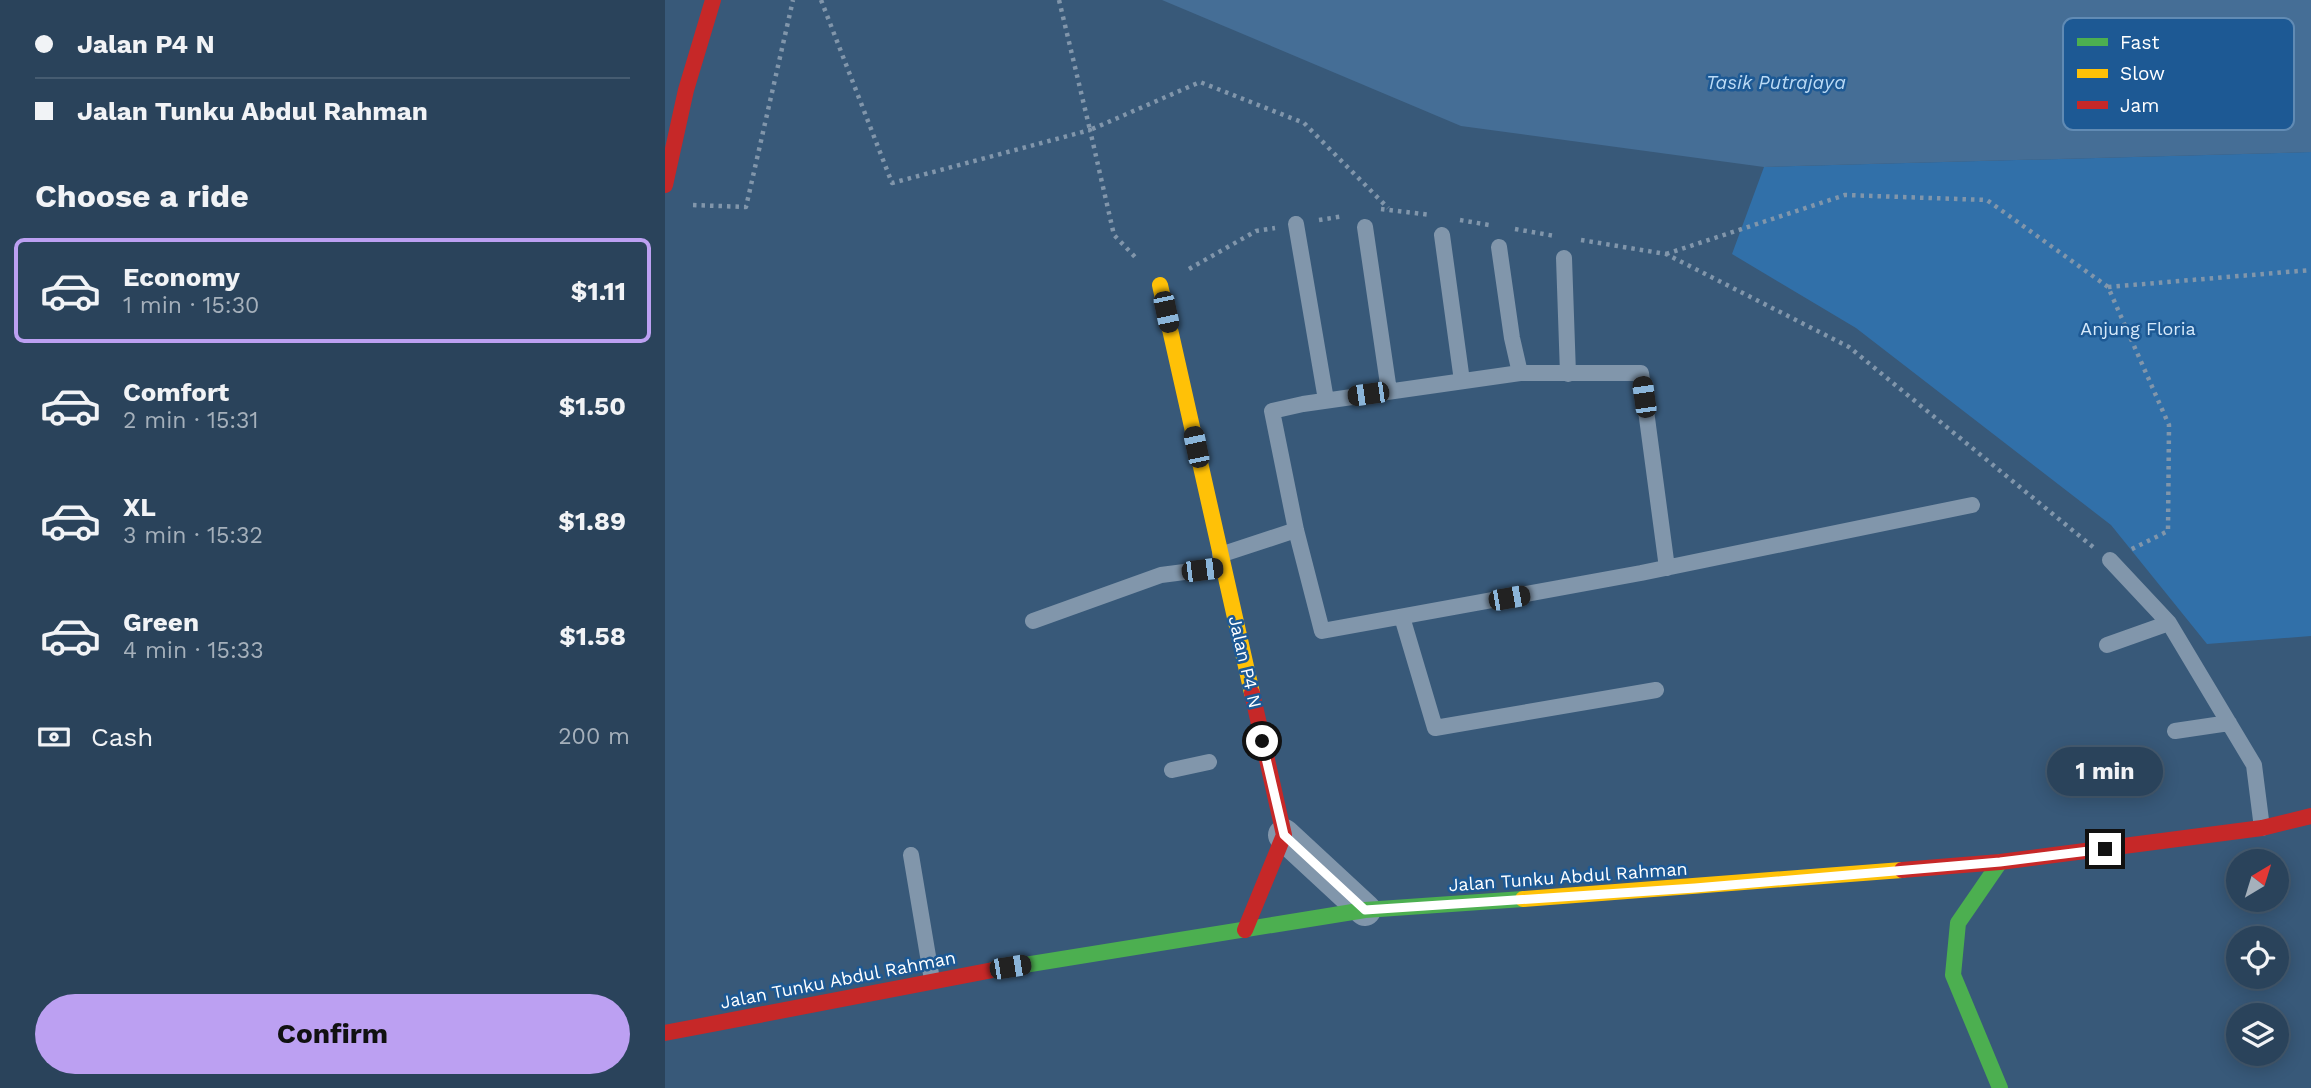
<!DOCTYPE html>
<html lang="en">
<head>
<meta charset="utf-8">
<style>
  body { margin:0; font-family:"Work Sans",sans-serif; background:#364e64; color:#f1f3f6; height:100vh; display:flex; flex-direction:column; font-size:26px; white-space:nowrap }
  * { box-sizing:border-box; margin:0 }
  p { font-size:23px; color:#a5b0bb }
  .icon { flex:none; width:38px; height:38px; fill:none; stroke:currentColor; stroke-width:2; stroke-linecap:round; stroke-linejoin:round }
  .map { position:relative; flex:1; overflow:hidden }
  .side { display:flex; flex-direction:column; background:#2a435b; width:665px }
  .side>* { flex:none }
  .hud { display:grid; align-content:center; height:154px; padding:0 35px; background:#2a435b }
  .needle { width:46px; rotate:38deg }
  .tools { position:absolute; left:1561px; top:849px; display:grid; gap:14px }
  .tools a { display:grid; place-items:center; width:63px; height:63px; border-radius:50%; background:#2a435b; box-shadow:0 4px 18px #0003,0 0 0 2px #465c71; font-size:35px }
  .end { position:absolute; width:32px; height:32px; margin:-16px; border:9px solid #fff; background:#111; box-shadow:0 0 0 4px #111 }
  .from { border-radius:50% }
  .bubble { position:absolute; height:49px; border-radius:24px; background:#2a435b; box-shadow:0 4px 18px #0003,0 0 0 2px #465c71; font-size:23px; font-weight:700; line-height:49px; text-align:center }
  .car { position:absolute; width:21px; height:42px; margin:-21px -10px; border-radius:9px; box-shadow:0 0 5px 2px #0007; background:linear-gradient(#222 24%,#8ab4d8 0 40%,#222 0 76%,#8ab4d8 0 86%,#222 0) }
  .hud b { display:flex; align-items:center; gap:24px; height:66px; font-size:26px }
  .hud b+b { border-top:2px solid #465c71 }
  .hud i { width:18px; height:18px; background:#f1f3f6 }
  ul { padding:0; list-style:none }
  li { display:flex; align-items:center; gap:21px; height:105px; margin:0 14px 10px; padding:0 21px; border:4px solid transparent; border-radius:10px }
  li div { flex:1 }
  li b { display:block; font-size:26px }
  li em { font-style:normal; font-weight:700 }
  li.current { border-color:#bca0f2 }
  li>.icon { width:63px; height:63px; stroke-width:1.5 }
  h2 { padding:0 35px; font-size:32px; line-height:84px }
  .pay { display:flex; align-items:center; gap:18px; height:77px; padding:0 35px; font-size:26px }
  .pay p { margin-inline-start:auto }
  .cta { display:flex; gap:14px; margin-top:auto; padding:14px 35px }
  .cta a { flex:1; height:80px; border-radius:42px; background:#bca0f2; color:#111; font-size:28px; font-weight:700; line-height:80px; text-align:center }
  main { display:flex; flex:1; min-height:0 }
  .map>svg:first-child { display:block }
  .green { fill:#3170a9 }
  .water { fill:#456e96 }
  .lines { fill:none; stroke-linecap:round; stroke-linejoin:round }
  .path { stroke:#8196ab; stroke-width:4.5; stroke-dasharray:3.5 5; stroke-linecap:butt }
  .lane { stroke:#8196ab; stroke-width:16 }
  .street { stroke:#8196ab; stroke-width:32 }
  .fast { stroke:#4caf50; stroke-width:16 }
  .slow { stroke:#ffc107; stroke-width:16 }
  .jam { stroke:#c62828; stroke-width:16 }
  .route { stroke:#fff; stroke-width:9 }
  .labels { text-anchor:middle; stroke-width:5; stroke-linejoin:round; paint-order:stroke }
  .park-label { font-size:18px; fill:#d5e9fa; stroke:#1d5994 }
  .street-label { font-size:18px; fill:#fff; stroke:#1d5994 }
  .water-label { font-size:19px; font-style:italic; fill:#bbdaf5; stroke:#1d5994 }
  .key { fill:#1d5994; stroke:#618bb4; stroke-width:2 }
  .key-label { font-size:19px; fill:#fff }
</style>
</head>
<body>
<main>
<section class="side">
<div class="hud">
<b><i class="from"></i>Jalan P4 N</b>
<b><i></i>Jalan Tunku Abdul Rahman</b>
</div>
<h2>Choose a ride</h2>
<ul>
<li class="current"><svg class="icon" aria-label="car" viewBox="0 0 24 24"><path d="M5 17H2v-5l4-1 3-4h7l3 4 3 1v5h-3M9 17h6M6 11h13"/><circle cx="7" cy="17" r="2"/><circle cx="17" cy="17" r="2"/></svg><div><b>Economy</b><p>1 min · 15:30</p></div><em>$1.11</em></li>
<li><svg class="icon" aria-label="car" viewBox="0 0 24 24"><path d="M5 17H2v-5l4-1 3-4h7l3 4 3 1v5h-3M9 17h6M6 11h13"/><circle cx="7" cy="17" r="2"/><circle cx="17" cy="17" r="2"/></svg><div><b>Comfort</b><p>2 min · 15:31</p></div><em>$1.50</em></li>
<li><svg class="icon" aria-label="car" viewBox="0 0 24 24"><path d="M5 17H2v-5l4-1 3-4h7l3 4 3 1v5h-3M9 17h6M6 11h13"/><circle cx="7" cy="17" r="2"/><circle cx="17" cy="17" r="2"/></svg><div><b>XL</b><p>3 min · 15:32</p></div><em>$1.89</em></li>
<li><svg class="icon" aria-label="car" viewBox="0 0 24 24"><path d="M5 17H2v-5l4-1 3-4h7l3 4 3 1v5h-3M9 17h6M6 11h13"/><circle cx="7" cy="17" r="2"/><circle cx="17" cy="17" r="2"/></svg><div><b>Green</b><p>4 min · 15:33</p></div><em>$1.58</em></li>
</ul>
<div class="pay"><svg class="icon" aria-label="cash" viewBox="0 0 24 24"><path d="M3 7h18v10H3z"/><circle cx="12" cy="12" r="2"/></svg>Cash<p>200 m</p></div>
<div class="cta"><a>Confirm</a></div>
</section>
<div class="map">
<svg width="1646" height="1088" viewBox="0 0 1646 1088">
  <rect width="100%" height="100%" fill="#385979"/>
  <path class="green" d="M1646,152V636L1542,644L1446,525L1191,328L1067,254L1099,167Z"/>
  <path class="water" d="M497,0H1646V152L1099,167L796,126Z"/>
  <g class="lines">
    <path class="path" d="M156,0L227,183L425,130L449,235L472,259
      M394,0L425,130L535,82L639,123L723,208
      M28,205L81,207L128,0
      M716,209L766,215
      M654,220L679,216
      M795,220L824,225
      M850,229L890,236
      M916,240L1001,254L1184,347L1428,547
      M1001,254L1180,195L1322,200L1443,287L1504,425L1503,531L1465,550
      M524,269L591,231L610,228
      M1443,287L1646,270"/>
    <path class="lane" d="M631,224L661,400
      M700,227L724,391
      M777,235L797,381
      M834,247L847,338L855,373H976L1002,568
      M899,258L903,374
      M855,373L638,404L607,411L631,530L657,631L976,573L1307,505
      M555,555L631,530
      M1445,560L1504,623L1589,765L1597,828
      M737,617L770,728L991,690
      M368,621L496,575L558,567
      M1442,645L1504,623
      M1510,731L1564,723
      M507,770L544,762
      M246,855L267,980"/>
    <path class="street" d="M619,835L700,910"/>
    <path class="fast" d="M1335,862L1293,923L1288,975L1335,1088
      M328,970L700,910L858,899"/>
    <path class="slow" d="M495,285L587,693
      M858,899L1237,870"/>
    <path class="jam" d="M0,185L21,90L48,0
      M1237,870L1335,862L1597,828L1646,816
      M580,930L619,835L587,693
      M0,1033L328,970"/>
  </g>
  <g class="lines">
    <path class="route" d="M597,741L619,835L700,910L1030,888L1335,862L1440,849"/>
  </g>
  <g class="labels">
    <g class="park-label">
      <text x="1473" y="335">Anjung Floria</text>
    </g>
    <g class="street-label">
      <text transform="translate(580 662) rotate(77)" y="6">Jalan P4 N</text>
      <text transform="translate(903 877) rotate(-4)" y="6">Jalan Tunku Abdul Rahman</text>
      <text transform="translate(173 980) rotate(-11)" y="6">Jalan Tunku Abdul Rahman</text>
    </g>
    <g class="water-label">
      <text x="1111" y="89">Tasik Putrajaya</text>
    </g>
  </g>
  <rect x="1398" y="18" width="231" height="112" rx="10" class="key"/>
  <rect x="1412" y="38" width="31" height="8" fill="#4caf50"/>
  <rect x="1412" y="69" width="31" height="9" fill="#ffc107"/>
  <rect x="1412" y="101" width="31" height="8" fill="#c62828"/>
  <g class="key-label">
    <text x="1455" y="49">Fast</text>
    <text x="1455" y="80">Slow</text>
    <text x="1455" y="112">Jam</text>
  </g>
</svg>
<div class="tools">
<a><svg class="needle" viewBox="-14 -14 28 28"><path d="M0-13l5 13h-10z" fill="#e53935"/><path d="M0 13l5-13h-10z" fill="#a5b0bb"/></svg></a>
<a><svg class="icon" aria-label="locate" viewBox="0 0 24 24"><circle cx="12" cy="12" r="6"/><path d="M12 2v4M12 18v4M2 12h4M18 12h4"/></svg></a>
<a><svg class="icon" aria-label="layers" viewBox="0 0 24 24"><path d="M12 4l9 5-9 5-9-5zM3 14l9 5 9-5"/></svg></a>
</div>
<i class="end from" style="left:597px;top:741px"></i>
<i class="end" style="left:1440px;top:849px"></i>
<div class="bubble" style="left:1382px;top:747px;width:116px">1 min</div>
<i class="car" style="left:501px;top:312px;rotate:168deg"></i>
<i class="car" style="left:703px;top:394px;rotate:262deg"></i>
<i class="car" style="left:979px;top:397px;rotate:352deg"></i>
<i class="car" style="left:531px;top:447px;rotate:348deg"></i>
<i class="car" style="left:537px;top:570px;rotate:83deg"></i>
<i class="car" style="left:844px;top:598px;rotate:80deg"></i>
<i class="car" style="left:345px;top:967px;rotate:81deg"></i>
</div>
</main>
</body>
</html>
